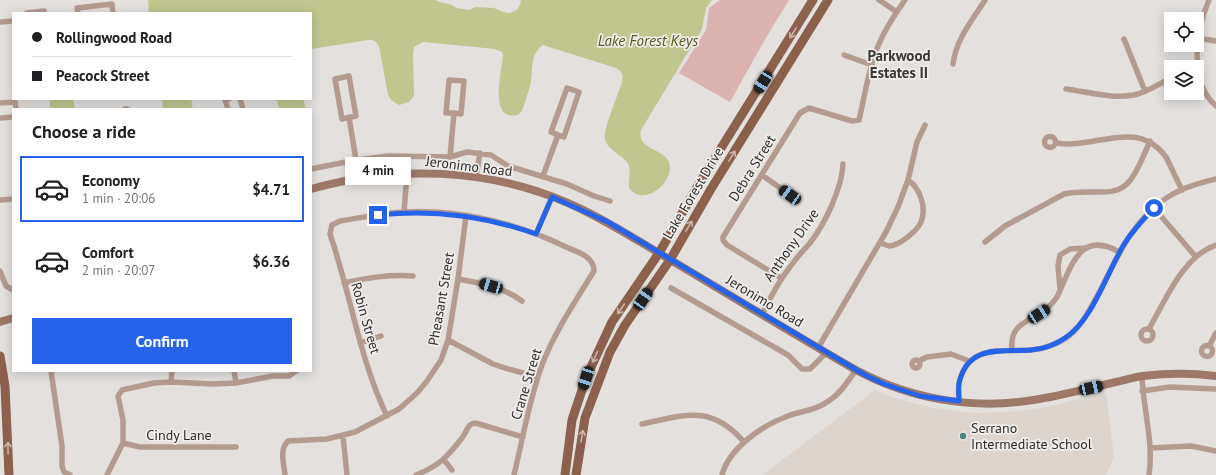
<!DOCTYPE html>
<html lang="en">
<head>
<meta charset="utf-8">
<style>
  body { margin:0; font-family:"PT Sans",sans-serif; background:#f2f2f2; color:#202124; height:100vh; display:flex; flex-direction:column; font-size:15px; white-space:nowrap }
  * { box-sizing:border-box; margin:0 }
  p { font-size:13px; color:#757577 }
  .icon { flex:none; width:22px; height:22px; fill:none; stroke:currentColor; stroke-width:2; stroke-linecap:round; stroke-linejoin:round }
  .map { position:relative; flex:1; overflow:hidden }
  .drawer { position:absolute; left:12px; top:108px; width:300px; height:264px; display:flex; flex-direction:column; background:#fff; border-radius:0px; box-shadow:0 2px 10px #0003 }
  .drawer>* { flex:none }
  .hud { position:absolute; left:12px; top:12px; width:300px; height:88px; border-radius:0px; box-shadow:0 2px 10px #0003; display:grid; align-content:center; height:88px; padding:0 20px; background:#fff }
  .controls { position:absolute; left:1164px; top:12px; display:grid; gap:8px }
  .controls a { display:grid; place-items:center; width:40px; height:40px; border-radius:0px; background:#fff; box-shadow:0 2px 10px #0003; font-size:20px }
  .end { position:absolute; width:18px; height:18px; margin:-9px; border:5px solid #2563eb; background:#fff; box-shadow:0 0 0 2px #fff }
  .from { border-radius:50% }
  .bubble { position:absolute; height:28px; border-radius:0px; background:#fff; box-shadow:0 2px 10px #0003; font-size:13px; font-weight:600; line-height:28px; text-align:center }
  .car { position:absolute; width:12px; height:24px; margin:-12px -6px; border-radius:5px; box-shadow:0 0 3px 1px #0007; background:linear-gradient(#222 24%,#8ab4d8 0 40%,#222 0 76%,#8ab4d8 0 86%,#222 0) }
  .hud b { display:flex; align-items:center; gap:14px; height:38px; font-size:15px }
  .hud b+b { border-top:1px solid #e0e0e0 }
  .hud i { width:10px; height:10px; background:#202124 }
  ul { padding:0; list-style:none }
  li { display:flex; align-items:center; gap:12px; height:66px; margin:0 8px 6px; padding:0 12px; border:2px solid transparent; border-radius:0px }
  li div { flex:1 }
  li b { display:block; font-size:15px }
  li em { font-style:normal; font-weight:600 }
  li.on { border-color:#2563eb }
  li>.icon { width:36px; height:36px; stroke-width:1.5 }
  h2 { padding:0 20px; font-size:18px; line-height:48px }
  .cta { display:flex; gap:8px; margin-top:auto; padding:8px 20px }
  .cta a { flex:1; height:46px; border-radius:0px; background:#2563eb; color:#fff; font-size:16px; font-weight:600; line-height:46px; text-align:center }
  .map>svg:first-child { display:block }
  .built { fill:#ddd5cd }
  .green { fill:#dab3b0 }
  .water { fill:#c0c68e }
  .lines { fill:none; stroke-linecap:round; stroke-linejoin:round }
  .street { stroke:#b49b90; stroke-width:5.5 }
  .secondary { stroke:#9d7869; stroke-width:8 }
  .primary { stroke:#8b604d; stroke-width:9 }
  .oneway { stroke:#c8b5ac }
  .route { stroke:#2563eb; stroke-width:5 }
  .poi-dot { fill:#43877d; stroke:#f0edeb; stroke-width:1.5 }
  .labels { text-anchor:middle; stroke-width:3.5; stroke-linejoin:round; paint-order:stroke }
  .street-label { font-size:14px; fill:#2e2d2c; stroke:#f0edeb }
  .poi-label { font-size:14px; fill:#2e2d2c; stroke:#f0edeb; text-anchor:start }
  .water-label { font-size:15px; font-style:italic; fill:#555a1b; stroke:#f0edeb }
  .neighbourhood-label { font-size:15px; font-weight:bold; fill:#3a3836; stroke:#f0edeb }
</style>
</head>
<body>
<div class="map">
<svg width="1216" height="475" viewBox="0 0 1216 475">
  <rect width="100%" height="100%" fill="#e3e0de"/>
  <path class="built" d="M875,390L897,399L934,408L963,412L981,413L1019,411L1041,408L1106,393L1114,458L1106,475H762Z"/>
  <path class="green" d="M720,0H789L764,41L730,102L679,73L706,30L709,8Z"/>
  <path class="water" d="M148,0H435C442,4 450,2 456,8L470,10L475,7L494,8L503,12L510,13L517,10L520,5L521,0H712L706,8L702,29L641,130C636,151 668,148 670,166C671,185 643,207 629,188C628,181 631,173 629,166C625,155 608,152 605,139C603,130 618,94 622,83C623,75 623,72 616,68L543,45C530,54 533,68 531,81C530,88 527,95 525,102C524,105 523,110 520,113C517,116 513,116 509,115C491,112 502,68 503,56L502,52L495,49L423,42L414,47L413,53L414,96L409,102L399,105L391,100L388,95L379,46C376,41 373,39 368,40L311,49V13H149Z
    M50,99H73L75,109H50Z
    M162,99H191L193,109H163Z
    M277,99H303L306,109H279Z"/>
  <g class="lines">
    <path class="street" d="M879,0L897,12
      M1209,0C1196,30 1188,81 1216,106
      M27,13L44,11V13
      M78,13L77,8L112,4L113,13
      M0,22L13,21
      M1198,38L1216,41
      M1124,39L1145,91
      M844,55L872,65
      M953,64C956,39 972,21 985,0
      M349,76L356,116L342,119L335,79Z
      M1066,89C1088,92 1112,99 1134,95C1147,92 1159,84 1171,78
      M240,99L243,109
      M0,103L15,102L16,109
      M125,109H127
      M228,109L225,100L229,99
      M349,117L356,160
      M0,118L13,117
      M1044.5 142a5.5 5.5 0 1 1 11 0a5.5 5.5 0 1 1-11 0Z
      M1056,143C1095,150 1136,117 1166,157L1182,190
      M450,157L454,113H446L449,80L464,81L461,114L454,113
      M311,169L356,160L389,156L450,157L467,152L491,155L508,166L567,184L594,196L610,201
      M762,175L790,195
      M543,176L558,135L551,132L567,88L579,92L564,137L558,135
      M476,177L480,153
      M0,200L13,199
      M1154,208L1196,257
      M404,212L407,173
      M536,234L552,197
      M985,242L1005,226L1064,194C1075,191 1087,192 1099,192C1107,192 1116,192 1123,187C1135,180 1144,154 1150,141
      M880,243C883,244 886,245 889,246C899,246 917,231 921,222C927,208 920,188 908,180
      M0,271L6,286L13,290
      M781,278L727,245L723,240V237L800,113L809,108L852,121L859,120C865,96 868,69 878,46C885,29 895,14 905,0
      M458,279C481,283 503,287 522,301
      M344,283C367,278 389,274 413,276
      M671,288L788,355L802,369H810L826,353
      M1060,289L1058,266L1060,255L1070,249L1085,248
      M762,315C770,298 778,282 790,267C796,258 803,251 810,243C825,224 842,188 843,164
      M1149,329C1165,301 1183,256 1216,245
      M1141 335a6 6 0 1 1 12 0a6 6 0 1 1-12 0Z
      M448,340L493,364L505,368L538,377
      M360,343L381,336
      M1201.5 351a5.5 5.5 0 1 1 11 0a5.5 5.5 0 1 1-11 0Z
      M1209,346L1216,333
      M818,348L886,232L898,207L908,180L917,142L925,125
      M1012,350C1009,322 1031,322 1048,307C1052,304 1054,301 1057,297C1071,268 1079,229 1119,252
      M912 364a4 4 0 1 1 8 0a4 4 0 1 1-8 0Z
      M919,361L927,357L951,354L969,361
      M51,371L62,446V466L64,472L70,475
      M234,371L236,383
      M1142,376C1143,409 1154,442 1149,475
      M171,382L172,371
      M1142,391L1170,387L1216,389
      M959,401C959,395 958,389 959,383C968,344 1000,352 1031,350C1045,349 1060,343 1070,335C1085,322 1093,303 1102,287C1118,255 1136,216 1168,197C1182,188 1199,183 1216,179
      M387,416C359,358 351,295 330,234L332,225L340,221C361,218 382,213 404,212C459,209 517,223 566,247C577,252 594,256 594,271C575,302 555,331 542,365C529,400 523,438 514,475
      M642,424C685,415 711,404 744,442
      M343,436L347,475
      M123,443L140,447H236
      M1150,448L1191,446L1216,451
      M444,460L452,470
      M107,475L123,443V420L118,396L122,390L154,383L171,382L213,384L236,383L273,376H289L296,371
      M285,475C284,464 279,449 288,441L327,439L355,432L399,409L417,393L427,381L441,360L448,340L458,279L466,216
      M416,475C439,466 447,457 462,438C465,434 467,428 470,425C473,423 476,423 479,424L523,437
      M722,475C729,448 763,425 788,416C804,410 815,411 830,400C841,393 848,381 856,370"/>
    <path class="secondary" d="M311,189C395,165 488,168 568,203C607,220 643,244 679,265C738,300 797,336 856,370C910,399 973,410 1033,400C1061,396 1089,388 1116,382C1125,380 1134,377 1143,376C1168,373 1192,373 1216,376
      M0,322L13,318"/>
    <path class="primary" d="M0,356L5,386L9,475
      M565,475L572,420L586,378L612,322L659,253L700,182L813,0
      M576,475L585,418L610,352L625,325L670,260L711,189L828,0"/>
  </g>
  <defs><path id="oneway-shaft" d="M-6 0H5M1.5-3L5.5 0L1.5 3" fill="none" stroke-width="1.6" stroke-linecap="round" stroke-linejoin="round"/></defs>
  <g class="oneway">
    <use href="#oneway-shaft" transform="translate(793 33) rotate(122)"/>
    <use href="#oneway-shaft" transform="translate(732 156) rotate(-58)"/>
    <use href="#oneway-shaft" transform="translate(689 226) rotate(-60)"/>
    <use href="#oneway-shaft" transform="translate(621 309) rotate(124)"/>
    <use href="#oneway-shaft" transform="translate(595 357) rotate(114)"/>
    <use href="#oneway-shaft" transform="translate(582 436) rotate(-80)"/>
    <use href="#oneway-shaft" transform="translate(8 448) rotate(-91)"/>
  </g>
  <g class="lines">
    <path class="route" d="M378,215C432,209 485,216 536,234L552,197L608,222L865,375L884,384L920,396L959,401C959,395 958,388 959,383C968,344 1001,352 1031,350C1043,349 1055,345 1065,338C1092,321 1107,273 1123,246C1131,232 1143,220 1154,208"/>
  </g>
  <circle class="poi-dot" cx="963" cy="436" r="4"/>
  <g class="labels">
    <g class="street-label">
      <text transform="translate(469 166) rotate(7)" y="5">Jeronimo Road</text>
      <text transform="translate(752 168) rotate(-58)" y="5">Debra Street</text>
      <text transform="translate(693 193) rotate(-59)" y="5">Lake Forest Drive</text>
      <text transform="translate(791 245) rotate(-55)" y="5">Anthony Drive</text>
      <text transform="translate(441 299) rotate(-80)" y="5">Pheasant Street</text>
      <text transform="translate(765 301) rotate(31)" y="5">Jeronimo Road</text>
      <text transform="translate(366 318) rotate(74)" y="5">Robin Street</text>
      <text transform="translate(526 384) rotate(-73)" y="5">Crane Street</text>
      <text x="179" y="440">Cindy Lane</text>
    </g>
    <g class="poi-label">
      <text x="971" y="433">Serrano<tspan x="971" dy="16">Intermediate School</tspan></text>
    </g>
    <g class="water-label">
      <text x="648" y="46">Lake Forest Keys</text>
    </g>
    <g class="neighbourhood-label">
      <text x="899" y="61">Parkwood<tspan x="899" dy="17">Estates II</tspan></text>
    </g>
  </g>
</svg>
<div class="controls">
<a><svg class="icon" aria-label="locate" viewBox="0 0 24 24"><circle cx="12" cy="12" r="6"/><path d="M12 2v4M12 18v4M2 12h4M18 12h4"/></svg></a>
<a><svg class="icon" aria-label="layers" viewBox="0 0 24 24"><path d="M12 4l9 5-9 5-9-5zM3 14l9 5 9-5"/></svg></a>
</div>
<i class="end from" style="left:1154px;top:208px"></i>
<i class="end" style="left:378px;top:215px"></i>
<div class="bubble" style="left:345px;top:157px;width:66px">4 min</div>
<i class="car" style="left:763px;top:82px;rotate:212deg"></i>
<i class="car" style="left:790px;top:195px;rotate:305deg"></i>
<i class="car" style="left:491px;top:286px;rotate:286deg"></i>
<i class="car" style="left:643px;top:299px;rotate:34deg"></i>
<i class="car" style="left:1039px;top:314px;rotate:57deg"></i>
<i class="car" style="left:586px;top:378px;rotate:198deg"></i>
<i class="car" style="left:1091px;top:388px;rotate:78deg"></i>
<div class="hud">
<b><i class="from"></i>Rollingwood Road</b>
<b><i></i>Peacock Street</b>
</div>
<section class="drawer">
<h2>Choose a ride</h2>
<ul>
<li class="on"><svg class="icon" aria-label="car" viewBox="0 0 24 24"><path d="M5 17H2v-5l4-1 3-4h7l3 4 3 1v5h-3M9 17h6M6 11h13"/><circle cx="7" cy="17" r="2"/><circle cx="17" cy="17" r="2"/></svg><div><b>Economy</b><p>1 min · 20:06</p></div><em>$4.71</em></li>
<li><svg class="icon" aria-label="car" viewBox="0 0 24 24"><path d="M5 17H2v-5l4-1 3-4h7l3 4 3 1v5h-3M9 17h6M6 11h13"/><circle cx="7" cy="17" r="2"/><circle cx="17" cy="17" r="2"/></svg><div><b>Comfort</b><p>2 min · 20:07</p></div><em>$6.36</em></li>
</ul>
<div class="cta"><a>Confirm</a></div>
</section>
</div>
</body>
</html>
